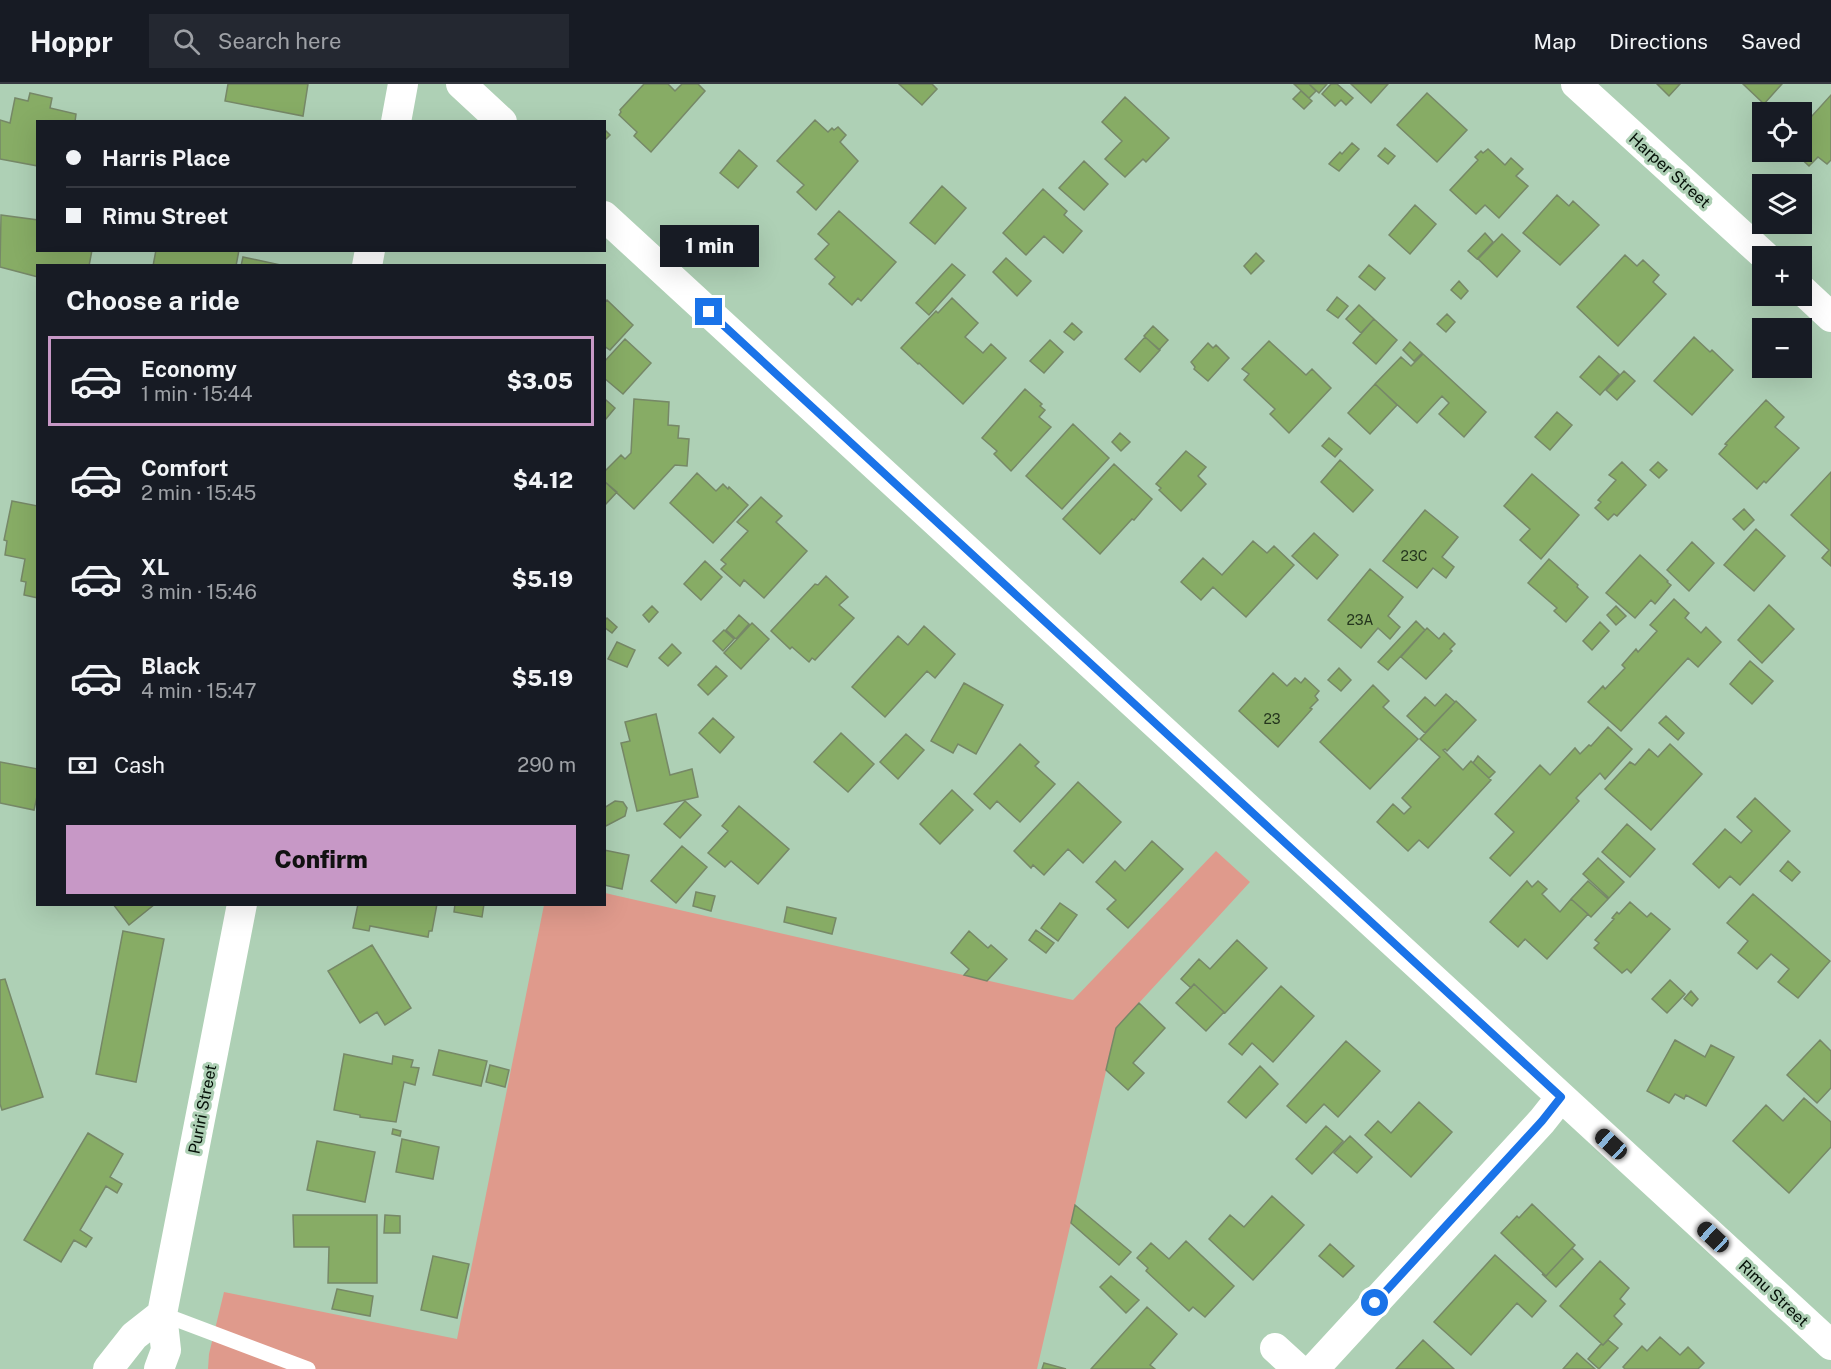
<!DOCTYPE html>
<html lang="en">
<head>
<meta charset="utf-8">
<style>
  body { margin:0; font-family:"Public Sans",sans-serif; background:#242831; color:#f1f3f6; height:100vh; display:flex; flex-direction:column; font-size:22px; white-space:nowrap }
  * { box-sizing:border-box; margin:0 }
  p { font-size:20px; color:#9ea1a6 }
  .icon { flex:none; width:33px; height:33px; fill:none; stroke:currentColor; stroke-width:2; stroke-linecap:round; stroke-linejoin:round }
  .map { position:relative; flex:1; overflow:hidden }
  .panel { position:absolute; left:36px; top:180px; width:570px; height:642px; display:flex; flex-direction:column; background:#171b24; border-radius:0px; box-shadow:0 6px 24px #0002 }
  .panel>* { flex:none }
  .guide { position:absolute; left:36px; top:36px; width:570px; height:132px; border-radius:0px; box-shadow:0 6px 24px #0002; display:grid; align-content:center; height:132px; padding:0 30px; background:#171b24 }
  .tools { position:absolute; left:1752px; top:18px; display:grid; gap:12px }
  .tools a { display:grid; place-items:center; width:60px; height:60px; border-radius:0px; background:#171b24; box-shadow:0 6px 24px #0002; font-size:30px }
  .end { position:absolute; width:27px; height:27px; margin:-14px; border:8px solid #1a73e8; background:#fff; box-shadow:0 0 0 3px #fff }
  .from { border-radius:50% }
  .bubble { position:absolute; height:42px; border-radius:0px; background:#171b24; box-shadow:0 6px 24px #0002; font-size:20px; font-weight:800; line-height:42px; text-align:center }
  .car { position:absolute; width:18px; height:36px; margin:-18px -9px; border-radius:8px; box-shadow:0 0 4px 2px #0007; background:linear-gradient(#222 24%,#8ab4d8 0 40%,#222 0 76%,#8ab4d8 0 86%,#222 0) }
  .guide b { display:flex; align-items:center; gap:21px; height:57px; font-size:22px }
  .guide b+b { border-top:2px solid #363941 }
  .guide i { width:15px; height:15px; background:#f1f3f6 }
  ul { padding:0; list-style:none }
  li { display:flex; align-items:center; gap:18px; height:90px; margin:0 12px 9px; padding:0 18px; border:3px solid transparent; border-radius:0px }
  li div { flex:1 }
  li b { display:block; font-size:22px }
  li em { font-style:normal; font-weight:800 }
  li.active { border-color:#c798c6 }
  li>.icon { width:54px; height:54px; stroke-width:1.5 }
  h2 { padding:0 30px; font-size:27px; line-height:72px }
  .pay { display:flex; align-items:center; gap:15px; height:66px; padding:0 30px; font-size:22px }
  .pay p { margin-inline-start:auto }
  .primary-button { display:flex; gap:12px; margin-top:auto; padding:12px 30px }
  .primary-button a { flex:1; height:69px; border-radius:0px; background:#c798c6; color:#111; font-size:24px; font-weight:800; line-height:69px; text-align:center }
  header { display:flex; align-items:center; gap:36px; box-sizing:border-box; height:84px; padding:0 30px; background:#171b24; border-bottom:2px solid #363941 }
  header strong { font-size:28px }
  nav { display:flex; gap:33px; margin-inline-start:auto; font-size:21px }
  .search { width:420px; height:54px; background:#242831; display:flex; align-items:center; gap:15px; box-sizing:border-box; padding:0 21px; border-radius:0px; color:#9ea1a6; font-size:22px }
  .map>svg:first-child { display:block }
  .park { fill:#df9a8c }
  .building { fill:#87ac65; stroke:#768867; stroke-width:1.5 }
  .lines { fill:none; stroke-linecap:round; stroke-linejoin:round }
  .lane { stroke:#fff; stroke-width:15 }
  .street { stroke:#fff; stroke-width:30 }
  .route { stroke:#1a73e8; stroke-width:8 }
  .labels { text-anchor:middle; stroke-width:6; stroke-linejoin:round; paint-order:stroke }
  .number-label { font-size:14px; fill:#25361e }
  .street-label { font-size:16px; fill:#040f07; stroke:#aed0b5 }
</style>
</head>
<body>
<header>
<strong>Hoppr</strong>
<div class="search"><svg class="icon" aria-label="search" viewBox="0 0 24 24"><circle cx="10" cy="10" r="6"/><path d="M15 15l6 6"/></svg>Search here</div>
<nav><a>Map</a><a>Directions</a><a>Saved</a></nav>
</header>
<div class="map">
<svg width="1831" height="1285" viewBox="0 0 1831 1285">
  <rect width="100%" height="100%" fill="#aed0b5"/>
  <path class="park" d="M1216,767L1250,798L1116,944L1037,1285H208L209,1270L224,1208L457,1255L544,821L604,820L605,809L1073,916Z"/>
  <path class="building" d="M228,0H308L303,32L225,17Z
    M644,0H668L675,7L682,0H698L705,7L651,68L634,52L637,48L619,31L621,28L620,26Z
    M899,0H932L937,5L922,21Z
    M1294,0H1309L1316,7L1309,14Z
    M1309,0H1327L1319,9Z
    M1331,0H1337L1353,14L1346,21L1341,16L1335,22L1322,10Z
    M1351,0H1388L1371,19Z
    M1657,0H1680L1669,12Z
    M1743,0H1782L1764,20Z
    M1301,7L1312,17L1304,25L1293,15Z
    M30,9L52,14L50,24L76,30L75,38H38V82L0,75V36L10,39L15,14L28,17Z
    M1427,9L1467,46L1437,78L1397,41Z
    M1831,11V76L1827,80L1818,73L1809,82L1794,68H1802V43Z
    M1125,13L1169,54L1146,78L1143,75L1125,93L1105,75L1122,57L1102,38Z
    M815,36L828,48L832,44L834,46L838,43L846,51L840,58L858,77L816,126L797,108L804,101L777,77Z
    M604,45L610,51L604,57Z
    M1352,59L1359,65L1339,87L1329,80L1340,68L1342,70Z
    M1385,64L1395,72L1388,80L1378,72Z
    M1488,65L1505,81L1511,74L1523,85L1516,92L1528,102L1499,134L1485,121L1476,130L1450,106L1478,76L1475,73L1481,67L1483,69Z
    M739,66L757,82L738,104L720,89Z
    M1084,77L1108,100L1084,126L1059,104Z
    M942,102L966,124L935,160L910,139Z
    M1043,105L1067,127L1064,131L1082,147L1063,169L1044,152L1026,171L1003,149Z
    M1557,111L1569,122L1573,117L1599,141L1560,181L1523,149Z
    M1415,121L1436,140L1410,170L1389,151Z
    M839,127L896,178L861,217L858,214L852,221L829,200L835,193L815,175L829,160L818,150Z
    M1,131L38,136V166H92L89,182H38V193L0,183Z
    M1485,149L1493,158L1477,175L1468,167Z
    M1502,150L1520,167L1497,193L1478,175Z
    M156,166H239L236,182H153Z
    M1256,169L1264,177L1251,190L1244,182Z
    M1625,171L1637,182L1643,176L1659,191L1653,198L1666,210L1618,262L1577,223Z
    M243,173L285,182H241Z
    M1006,174L1031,197L1017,212L993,188Z
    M952,180L965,191L929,231L916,219Z
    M1369,181L1385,194L1375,206L1359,193Z
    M1459,197L1468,207L1461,215L1451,206Z
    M1337,213L1348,222L1338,234L1327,226Z
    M952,214L978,239L965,253L983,269L991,260L1006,274L963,320L919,279L918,280L901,264L936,227L938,229Z
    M607,216L633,241L610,266L604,262V219Z
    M1359,221L1374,235L1361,249L1346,235Z
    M1447,230L1455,238L1446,248L1437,240Z
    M1374,235L1397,256L1376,280L1353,259Z
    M1072,239L1082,248L1074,256L1064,248Z
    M1153,242L1168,256L1159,266L1144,252Z
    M1145,253L1160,266L1140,288L1125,275Z
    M1694,253L1710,268L1712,266L1733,286L1692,331L1654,297Z
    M625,255L651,279L623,310L604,294V278Z
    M1050,256L1063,268L1044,289L1030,277Z
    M1269,257L1306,291L1312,285L1331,304L1289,349L1270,330L1275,325L1244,296L1249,290L1242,285Z
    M1410,258L1422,269L1414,277L1403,266Z
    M1208,259L1213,264L1216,261L1229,274L1208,297L1194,285L1195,283L1191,278Z
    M1423,270L1486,328L1464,353L1439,330L1449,319L1442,312L1417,339L1375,300L1401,273L1411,282Z
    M1599,272L1619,290L1600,311L1580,293Z
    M1624,287L1635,297L1617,316L1606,306Z
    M1375,300L1397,321L1370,350L1348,329Z
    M1025,305L1042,320L1040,322L1045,326L1039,333L1051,343L1011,387L994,370L997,367L982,354Z
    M634,315L669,318L668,341L679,342L678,354L689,355L687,382L675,381L634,425L604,397V388L621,371L625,375L631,369Z
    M606,316L615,324L605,336L604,318Z
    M1766,316L1784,333L1775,343L1799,364L1766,399L1764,397L1757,405L1719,370L1727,361L1725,360Z
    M1557,328L1572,341L1550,366L1535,353Z
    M1073,340L1109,374L1062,425L1026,392Z
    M1120,349L1130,358L1121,367L1112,358Z
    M1329,354L1342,365L1335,373L1322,362Z
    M1186,367L1206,383L1198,392L1206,400L1181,427L1159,406L1161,404L1156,400Z
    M1340,376L1373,406L1353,428L1321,398Z
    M1622,378L1646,401L1617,432L1614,430L1608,436L1595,424L1601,418L1598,416L1616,396L1609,391Z
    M1658,378L1667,386L1659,394L1650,386Z
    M1114,380L1152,415L1134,436L1132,435L1100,470L1063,435Z
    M1831,388V482L1822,474L1829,466L1791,431Z
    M697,389L716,407L723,400L728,405L729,403L748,421L713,459L670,419Z
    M1532,390L1579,431L1541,475L1520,456L1530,445L1504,422Z
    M604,397L617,408L604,422Z
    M761,413L782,432L776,438L807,467L764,514L744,496L740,502L721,485L726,480L721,476L748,447L737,438Z
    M12,417L38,422V514L24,511L26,498L21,497L25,475L5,471L7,457L4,456Z
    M1744,425L1754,436L1744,446L1733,435Z
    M1425,426L1458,453L1442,473L1454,483L1446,494L1433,484L1417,504L1383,477Z
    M1756,445L1785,472L1754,507L1724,481Z
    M1314,449L1338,471L1317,495L1292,472Z
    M1253,457L1267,469L1274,462L1294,481L1246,533L1213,503L1201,516L1181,498L1203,474L1222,491Z
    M1692,458L1714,479L1689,507L1667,486Z
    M1640,471L1668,497L1667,498L1671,501L1655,520L1651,516L1635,534L1606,509Z
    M1549,475L1578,501L1577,503L1588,513L1566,538L1554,527L1557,524L1528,499Z
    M705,477L722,493L701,516L684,500Z
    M1370,485L1403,513L1388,532L1400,543L1390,555L1378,544L1361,564L1328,536Z
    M826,492L848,513L839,521L854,534L815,576L812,574L809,578L792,563L790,565L771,547L815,500L818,501Z
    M1674,515L1689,529L1685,534L1701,549L1706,543L1721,558L1698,583L1688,574L1621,647L1588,618L1603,602L1605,605L1625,584L1622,581L1636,565L1638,568L1657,547L1650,541Z
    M1769,521L1794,545L1762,579L1738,556Z
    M652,522L658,528L649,538L643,531Z
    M1616,522L1626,532L1616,541L1607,531Z
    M739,531L749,540L736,555L726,546Z
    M607,534L617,543L612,549L604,543V537Z
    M1416,537L1425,546L1388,586L1378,578Z
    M1600,538L1609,547L1592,566L1583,557Z
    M752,539L769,555L741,585L724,569Z
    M924,542L955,570L935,594L927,587L885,633L852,603L898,552L908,561Z
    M1427,544L1439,555L1444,549L1455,560L1450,565L1452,567L1426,595L1401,573Z
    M724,546L734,555L723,567L713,557Z
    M617,558L635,566L627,583L608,575Z
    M672,560L681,569L668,582L659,574Z
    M1750,577L1773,597L1752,620L1730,600Z
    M716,582L727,592L708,611L698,601Z
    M1339,584L1351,596L1341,607L1328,596Z
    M1273,589L1287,602L1295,594L1301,599L1305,594L1319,607L1315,612L1318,616L1310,624L1312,625L1278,663L1239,627Z
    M964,599L1003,621L976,670L958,660L953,669L931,657Z
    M1373,601L1389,617L1383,623L1418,655L1370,705L1320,658Z
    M1446,610L1455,618L1425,649L1407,632L1425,613L1435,622Z
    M1456,617L1476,636L1447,667L1445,665L1443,666L1463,686L1471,677L1491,696L1428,764L1419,756L1408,767L1377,738L1393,720L1404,730L1411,723L1402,714L1440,673L1420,655Z
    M656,630L670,691L692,685L698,713L637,727L621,659L630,657L625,638Z
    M1666,632L1684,649L1678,656L1659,639Z
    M713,634L734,653L720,669L699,649Z
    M1608,643L1632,665L1605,695L1600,689L1576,714L1579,717L1510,792L1490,774L1514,748L1495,730L1540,681L1550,691L1575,664L1580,670L1589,661L1591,662Z
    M841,649L874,680L848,708L814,678Z
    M906,650L924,666L898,695L880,678Z
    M1020,660L1039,678L1035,682L1055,700L1020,738L997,717L990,725L974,710Z
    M1670,660L1702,690L1651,746L1605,705L1630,678L1635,681L1649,665L1658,673Z
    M1478,672L1495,688L1489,694L1473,679Z
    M0,678L38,685V708L34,726L0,719Z
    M1078,698L1121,738L1083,779L1068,765L1044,791L1033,781L1031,784L1014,767Z
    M952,706L973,726L940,760L920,740Z
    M1755,714L1790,747L1740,801L1730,792L1719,804L1693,780L1725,745L1741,759L1752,747L1737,733Z
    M615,717L623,718L627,724L625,732L604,743V724Z
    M685,717L701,731L680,754L664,740Z
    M739,722L789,765L758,800L731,777L725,783L708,769L728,747L722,742Z
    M1627,740L1655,765L1630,793L1602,768Z
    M1152,757L1183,785L1128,844L1107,825L1116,816L1096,798L1115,777L1125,787Z
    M682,762L707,783L676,819L651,797Z
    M604,766L629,771L622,805L604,801Z
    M1598,774L1624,798L1609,814L1583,790Z
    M1788,777L1800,788L1792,797L1780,787Z
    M1527,797L1532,803L1538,797L1547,805L1542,810L1560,828L1571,815L1588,830L1547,875L1525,855L1518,863L1490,838Z
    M1588,797L1608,815L1591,833L1571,815Z
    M696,808L715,812L711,827L693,822Z
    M1753,810L1830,877L1798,914L1778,898L1789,885L1771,870L1757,885L1738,869L1748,857L1727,839Z
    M1630,818L1647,833L1651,829L1670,845L1631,889L1627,885L1622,889L1594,864L1599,859L1595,856L1614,835L1612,834L1617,828L1619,830Z
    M1060,819L1077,831L1058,857L1041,844Z
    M113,820H155L129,841Z
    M358,820H437L432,847H429L428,853L370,842L369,847L353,844Z
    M455,820H484L482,833L454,828Z
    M787,823L836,834L832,850L784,838Z
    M1036,846L1054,859L1046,869L1029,856Z
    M123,847L164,855L136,998L96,990Z
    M969,847L988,864L991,861L1007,875L987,897L964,891L969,885L951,869Z
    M1237,856L1267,884L1225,929L1194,900L1191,904L1181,895L1199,875L1210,885Z
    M372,861L411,924L385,941L377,928L360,939L328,887Z
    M5,895L43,1013L2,1026L0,1020V896Z
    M1670,896L1685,910L1667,929L1652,915Z
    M1194,900L1224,928L1206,947L1176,919Z
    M1281,902L1314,932L1273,978L1252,959L1242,971L1229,960Z
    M1691,907L1698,915L1692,922L1684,915Z
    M1139,919L1165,944L1133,979L1144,989L1128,1006L1106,986L1116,944Z
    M1675,956L1705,973L1711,961L1734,973L1706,1022L1686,1011L1684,1015L1675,1010L1669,1019L1647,1007Z
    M1820,956L1831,967V1004L1817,1019L1787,991Z
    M1346,957L1380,987L1338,1033L1324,1020L1306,1039L1287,1022Z
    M439,966L487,977L481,1002L433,991Z
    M344,970L392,980L393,972L413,976L411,983L419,984L415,1001L404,998L396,1038L360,1033V1031L334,1026Z
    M490,981L509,986L505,1003L486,998Z
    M1260,982L1278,1000L1246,1034L1228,1018Z
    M1804,1014L1831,1038V1063L1789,1109L1733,1057L1766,1021L1783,1037Z
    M1419,1018L1452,1048L1411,1093L1365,1051L1378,1037L1391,1049Z
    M1326,1042L1343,1057L1312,1090L1296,1075Z
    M393,1045L401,1047L400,1052L392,1050Z
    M88,1049L123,1070L110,1093L122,1100L117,1109L106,1102L80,1146L92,1154L86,1163L74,1156L61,1178L24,1156Z
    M1350,1052L1372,1073L1357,1089L1334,1069Z
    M402,1055L439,1063L433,1095L396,1088Z
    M317,1057L375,1068L365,1118L307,1106Z
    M1272,1112L1304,1141L1253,1196L1209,1155L1230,1131L1244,1143Z
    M1532,1120L1575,1161L1546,1192L1501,1149L1517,1132L1519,1134Z
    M1075,1121L1131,1168L1119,1181L1071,1139Z
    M293,1131H377V1199H328L329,1163H294Z
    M385,1131L400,1132V1149H384Z
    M1186,1157L1234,1202L1205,1233L1193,1223L1189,1227L1146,1187L1148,1184L1137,1174L1151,1159L1169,1175Z
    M1330,1160L1354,1182L1343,1193L1319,1172Z
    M1572,1164L1583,1175L1556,1203L1542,1190L1546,1192Z
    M1495,1171L1546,1217L1532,1233L1517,1219L1471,1271L1434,1238Z
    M433,1172L469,1180L457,1234L421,1226Z
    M1600,1177L1629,1204L1620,1215L1625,1220L1614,1232L1622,1240L1603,1261L1560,1222Z
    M1111,1192L1139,1216L1126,1229L1100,1203Z
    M337,1205L373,1212L370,1232L332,1225Z
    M1147,1223L1177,1250L1150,1281L1155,1285H1091Z
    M1660,1253L1680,1271L1688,1263L1704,1279L1698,1285H1625L1623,1283L1642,1262L1647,1267Z
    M1423,1256L1454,1285H1396Z
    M1608,1256L1618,1264L1599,1285L1588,1275L1601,1260L1603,1261Z
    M1577,1269L1595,1285H1563Z
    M1044,1279L1066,1285H1042Z"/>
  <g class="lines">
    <path class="lane" d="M162,1230L308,1285"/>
    <path class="street" d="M461,0L502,38
      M1576,0L1765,172
      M396,38L403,0
      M604,132L1831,1261
      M367,182L370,166
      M1802,206L1831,233
      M1275,1264L1298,1285
      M108,1285L134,1252L162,1230
      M159,1285L166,1266L162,1230L242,820
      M1314,1285L1542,1037L1561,1013"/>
  </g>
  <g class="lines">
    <path class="route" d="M709,228L1561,1013L1542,1037L1375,1219"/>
  </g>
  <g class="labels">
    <g class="number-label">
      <text x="1414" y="477">23C</text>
      <text x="1360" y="541">23A</text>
      <text x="1272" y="640">23</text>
    </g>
    <g class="street-label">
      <text transform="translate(1670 86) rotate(42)" y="6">Harper Street</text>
      <text transform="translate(202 1025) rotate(-79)" y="6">Puriri Street</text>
      <text transform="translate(1774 1209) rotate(43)" y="6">Rimu Street</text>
    </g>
  </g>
</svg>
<div class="tools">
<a><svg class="icon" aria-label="locate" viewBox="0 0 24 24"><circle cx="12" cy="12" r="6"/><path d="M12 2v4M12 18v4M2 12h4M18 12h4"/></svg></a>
<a><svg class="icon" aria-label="layers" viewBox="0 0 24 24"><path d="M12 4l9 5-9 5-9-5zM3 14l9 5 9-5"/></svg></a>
<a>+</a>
<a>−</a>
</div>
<i class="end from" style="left:1375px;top:1219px"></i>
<i class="end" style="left:709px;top:228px"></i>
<div class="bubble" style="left:660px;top:141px;width:99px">1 min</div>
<i class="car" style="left:1611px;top:1060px;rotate:312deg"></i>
<i class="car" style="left:1713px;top:1153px;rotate:313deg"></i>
<div class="guide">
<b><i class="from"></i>Harris Place</b>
<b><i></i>Rimu Street</b>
</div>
<section class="panel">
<h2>Choose a ride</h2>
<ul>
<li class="active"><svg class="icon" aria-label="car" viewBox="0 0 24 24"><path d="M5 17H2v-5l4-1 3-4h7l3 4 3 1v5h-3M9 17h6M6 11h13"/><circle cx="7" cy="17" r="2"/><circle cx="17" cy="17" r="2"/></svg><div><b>Economy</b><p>1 min · 15:44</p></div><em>$3.05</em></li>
<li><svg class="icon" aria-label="car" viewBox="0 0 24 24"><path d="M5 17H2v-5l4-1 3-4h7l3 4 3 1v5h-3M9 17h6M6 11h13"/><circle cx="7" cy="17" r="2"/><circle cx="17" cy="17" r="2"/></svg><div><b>Comfort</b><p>2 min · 15:45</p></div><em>$4.12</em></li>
<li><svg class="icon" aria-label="car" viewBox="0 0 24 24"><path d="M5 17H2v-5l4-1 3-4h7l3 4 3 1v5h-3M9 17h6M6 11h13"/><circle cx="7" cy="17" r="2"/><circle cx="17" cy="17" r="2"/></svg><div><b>XL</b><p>3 min · 15:46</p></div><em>$5.19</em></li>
<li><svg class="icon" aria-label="car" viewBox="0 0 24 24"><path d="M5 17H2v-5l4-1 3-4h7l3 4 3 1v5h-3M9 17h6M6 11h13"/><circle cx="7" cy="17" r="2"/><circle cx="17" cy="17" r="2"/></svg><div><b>Black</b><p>4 min · 15:47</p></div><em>$5.19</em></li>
</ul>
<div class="pay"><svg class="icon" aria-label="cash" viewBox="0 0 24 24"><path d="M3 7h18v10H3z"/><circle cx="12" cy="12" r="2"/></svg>Cash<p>290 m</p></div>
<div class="primary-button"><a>Confirm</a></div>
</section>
</div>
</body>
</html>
